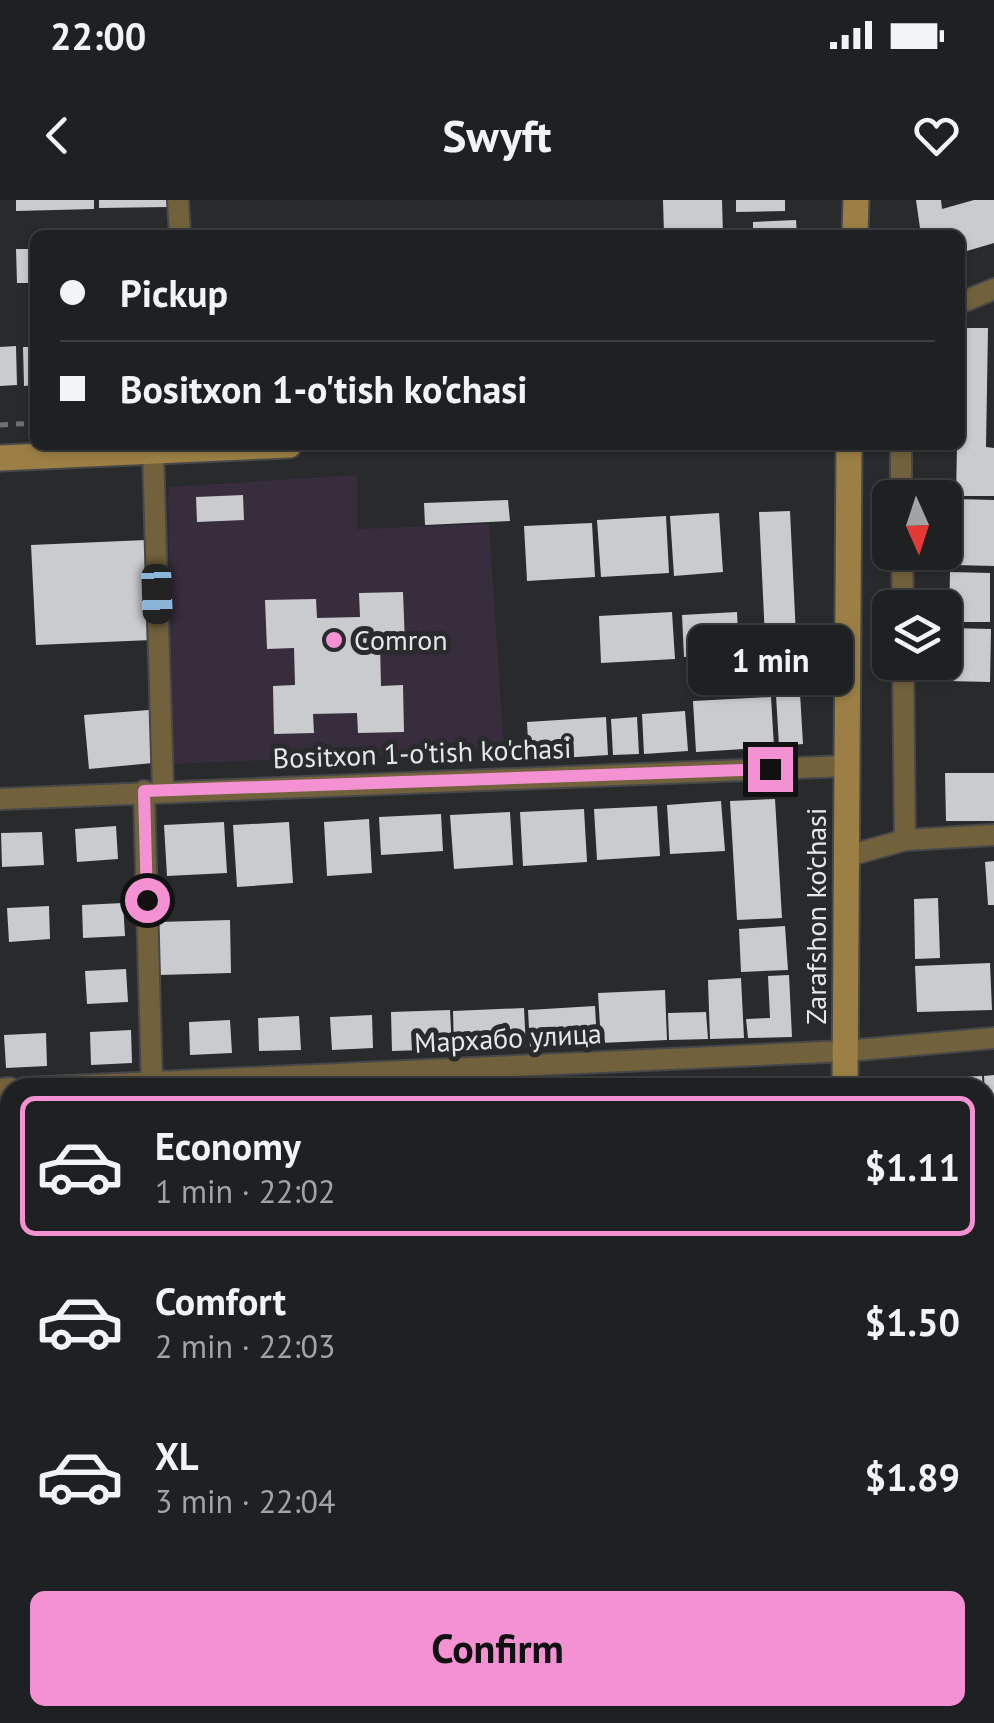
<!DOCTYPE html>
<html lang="en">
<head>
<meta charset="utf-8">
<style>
  body { margin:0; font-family:"PT Sans",sans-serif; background:#2c2d2e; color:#f1f3f6; height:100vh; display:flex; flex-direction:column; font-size:38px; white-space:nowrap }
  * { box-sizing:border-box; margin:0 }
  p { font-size:32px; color:#a1a3a5 }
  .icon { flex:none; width:55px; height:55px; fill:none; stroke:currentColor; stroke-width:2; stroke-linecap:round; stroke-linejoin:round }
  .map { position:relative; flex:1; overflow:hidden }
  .panel { position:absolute; left:0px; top:878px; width:995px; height:648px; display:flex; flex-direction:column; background:#1f2021; border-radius:30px 30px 0 0; box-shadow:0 2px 8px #0004,0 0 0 2px #3c3e3f }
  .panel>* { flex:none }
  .guide { position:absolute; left:30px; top:30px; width:935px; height:220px; border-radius:15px; box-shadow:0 2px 8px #0004,0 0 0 2px #3c3e3f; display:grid; align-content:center; height:220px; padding:0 30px; background:#1f2021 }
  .needle { width:65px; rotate:177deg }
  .controls { position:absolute; left:872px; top:280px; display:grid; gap:20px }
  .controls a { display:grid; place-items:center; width:90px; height:90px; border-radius:15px; background:#1f2021; box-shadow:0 2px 8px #0004,0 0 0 2px #3c3e3f; font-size:50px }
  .end { position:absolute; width:45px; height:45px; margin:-22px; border:12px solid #f491d3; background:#111; box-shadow:0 0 0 5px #111 }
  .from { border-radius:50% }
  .bubble { position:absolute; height:70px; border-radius:15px; background:#1f2021; box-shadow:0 2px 8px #0004,0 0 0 2px #3c3e3f; font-size:32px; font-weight:700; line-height:70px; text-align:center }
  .car { position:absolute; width:30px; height:60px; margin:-30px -15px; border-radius:12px; box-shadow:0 0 8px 2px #0007; background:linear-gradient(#222 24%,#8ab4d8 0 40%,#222 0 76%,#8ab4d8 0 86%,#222 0) }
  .guide b { display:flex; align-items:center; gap:35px; height:95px; font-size:38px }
  .guide b+b { border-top:2px solid #3c3e3f }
  .guide i { width:25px; height:25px; background:#f1f3f6 }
  ul { padding:18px 0 0; list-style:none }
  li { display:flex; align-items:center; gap:30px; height:140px; margin:0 20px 15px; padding:0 10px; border:5px solid transparent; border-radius:15px }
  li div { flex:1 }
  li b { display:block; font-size:38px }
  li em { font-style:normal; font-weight:700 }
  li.current { border-color:#f491d3 }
  li>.icon { width:90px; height:90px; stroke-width:1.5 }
  .action { display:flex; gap:20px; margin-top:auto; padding:20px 30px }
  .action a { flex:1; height:115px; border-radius:15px; background:#f491d3; color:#111; font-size:40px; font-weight:700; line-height:115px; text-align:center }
  .status { display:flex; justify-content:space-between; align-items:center; height:70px; padding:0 50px; background:#1f2021; direction:ltr }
  .status svg { height:28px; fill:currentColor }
  header { display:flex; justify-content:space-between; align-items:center; height:130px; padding:0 30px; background:#1f2021; font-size:45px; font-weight:700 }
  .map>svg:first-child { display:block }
  .education { fill:#372d3d }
  .forest { fill:#03623c }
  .building { fill:#c9cbce }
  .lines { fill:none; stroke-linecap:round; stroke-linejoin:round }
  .street-casing { stroke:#47484a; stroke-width:24 }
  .secondary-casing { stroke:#47484a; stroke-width:29 }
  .path { stroke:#6f7072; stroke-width:5; stroke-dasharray:8 8; stroke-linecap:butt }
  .street { stroke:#72613d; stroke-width:20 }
  .secondary { stroke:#9b7f44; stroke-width:25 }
  .route { stroke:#f491d3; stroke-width:12 }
  .poi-dot { fill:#f491d3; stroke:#292a2c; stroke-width:4 }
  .labels { text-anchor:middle; stroke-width:10; stroke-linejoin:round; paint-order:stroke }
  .poi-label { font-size:28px; fill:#e6e7e8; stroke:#292a2c; text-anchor:start }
  .street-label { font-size:28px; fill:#e6e7e8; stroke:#292a2c }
</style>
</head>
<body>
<div class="status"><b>22:00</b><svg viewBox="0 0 49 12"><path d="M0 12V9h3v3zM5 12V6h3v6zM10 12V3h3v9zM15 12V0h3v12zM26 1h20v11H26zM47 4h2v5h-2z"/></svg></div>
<header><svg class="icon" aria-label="back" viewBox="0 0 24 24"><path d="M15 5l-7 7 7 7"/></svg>Swyft<svg class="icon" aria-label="heart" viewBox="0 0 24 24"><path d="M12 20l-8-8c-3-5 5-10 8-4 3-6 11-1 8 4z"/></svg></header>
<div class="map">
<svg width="994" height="1523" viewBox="0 0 994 1523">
  <rect width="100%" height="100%" fill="#292a2c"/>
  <path class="education" d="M357,275V329L489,324L504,550L173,564L168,287Z"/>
  <path class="forest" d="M994,1461V1523H856L857,1515H985V1462Z
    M0,1509H10V1515H144L145,1523H0Z
    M178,1515H768V1523H178Z"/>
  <path class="building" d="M16,0H94V9L16,11Z
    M99,0H169V7L99,8Z
    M663,0H722L723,35H664Z
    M736,0H785V11L736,12Z
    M916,0H941L942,9L974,0H994V43L960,53V35H921Z
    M796,20L797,35H753V22Z
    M16,49H35V83H17Z
    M960,128H988L986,247L994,248V296H956L957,245H960Z
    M16,146L17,185L0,186V147Z
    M23,147H35V185L24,186Z
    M243,295L244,320L197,322L196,297Z
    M955,299L994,300V366L954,365Z
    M508,300L510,321L425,325L424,303Z
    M790,311L796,436L765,438L759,312Z
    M719,313L723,372L674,376L670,316Z
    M666,316L669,373L601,377L597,320Z
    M592,323L595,377L527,381L524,326Z
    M146,340L151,440L36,445L31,345Z
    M950,372L990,373V422H949Z
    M403,392L405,444H380L381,486L403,485L404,532L358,533L357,513L313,514L314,533L274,534L273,486L295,485L294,448L267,449L265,400L316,399L317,418L360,417L359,393Z
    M672,412L675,459L601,463L599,416Z
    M737,412L739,454L684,457L682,415Z
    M949,428L991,429L990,482L948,481Z
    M797,442L803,544L779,546L773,444Z
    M771,497L774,547L696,552L693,501Z
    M149,510L153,563L89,569L84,515Z
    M685,511L688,551L644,554L642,514Z
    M606,517L608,555L529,560L527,522Z
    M637,517L639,554L613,555L611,519Z
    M945,573H994V621H946Z
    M775,599L782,718L737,720L730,601Z
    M721,601L725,651L670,654L667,605Z
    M657,606L660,656L597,660L594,609Z
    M584,609L587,662L523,666L520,612Z
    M510,612L513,665L454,669L450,615Z
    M441,614L443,651L381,655L379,617Z
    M369,619L372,673L327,676L324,622Z
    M224,622L227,673L167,676L164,625Z
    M289,622L293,683L237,687L233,625Z
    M116,626L118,659L77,662L75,629Z
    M42,632L44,665L2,667L1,633Z
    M994,661V705H988L985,662Z
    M938,698L940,758L915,759L914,699Z
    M123,703L125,736L83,738L82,705Z
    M49,706L50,739L9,742L7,708Z
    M230,720L231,773L159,775L158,722Z
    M785,726L788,770L741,772L739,729Z
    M990,763L992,810L917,812L915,766Z
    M126,769L128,802L87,804L85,771Z
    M789,775L792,837L748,838L746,819L770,818L768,776Z
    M741,778L744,838L710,839L708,780Z
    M665,790L667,840L601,843L598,793Z
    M595,806L597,843L530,847L528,810Z
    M524,808L526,847L454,849L453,811Z
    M450,810L452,849L392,851L391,812Z
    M706,812L708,839L669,840L668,813Z
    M372,815L373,848L332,850L330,817Z
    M299,816L301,850L259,851L258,818Z
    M230,820L232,853L190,855L189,822Z
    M131,830L132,863L91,865L90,832Z
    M46,833L47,866L6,868L4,835Z
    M994,875V995H991L984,876Z
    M982,876L983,888H911L910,879Z
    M0,919H10V952H1Z
    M985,1055H994V1108L988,1109Z
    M994,1151V1205L985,1206V1152Z
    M994,1353V1411L985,1412V1354Z
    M10,1413V1446L0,1447V1414Z"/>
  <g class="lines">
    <g class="street-casing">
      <path id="street" d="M178,0L180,35
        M960,103L994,89
        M901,245V298
        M153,251L163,590
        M902,352L903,408
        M903,462L905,640
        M144,591L152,888
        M0,599L846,566
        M844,657L905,640L994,635
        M25,888L846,851L994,838
        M0,889L10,888
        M985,1132L994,1131
        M0,1172H10
        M985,1444H994
        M155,1515L156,1523"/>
    </g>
    <g class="secondary-casing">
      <path id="secondary" d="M855,35L856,0
        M0,258L289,245
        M845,888L849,245
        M0,1486L10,1485
        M805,1523L808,1515"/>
    </g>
    <path class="path" d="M0,225L35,223"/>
    <use href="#street" class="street"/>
    <use href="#secondary" class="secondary"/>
  </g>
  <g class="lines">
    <path class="route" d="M147,700L144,591L770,569"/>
  </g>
  <circle class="poi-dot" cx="334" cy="440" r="10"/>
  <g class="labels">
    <g class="poi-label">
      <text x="354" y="450">Сomron</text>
    </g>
    <g class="street-label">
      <text transform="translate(422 553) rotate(-2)" y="10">Bositxon 1-o'tish ko'chasi</text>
      <text transform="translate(816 716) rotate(-90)" y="10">Zarafshon ko'chasi</text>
      <text transform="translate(508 838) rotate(-3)" y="10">Мархабо улица</text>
    </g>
  </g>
</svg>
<div class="controls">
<a><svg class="needle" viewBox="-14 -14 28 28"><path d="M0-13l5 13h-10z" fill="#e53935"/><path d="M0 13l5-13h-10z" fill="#a1a3a5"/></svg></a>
<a><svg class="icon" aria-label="layers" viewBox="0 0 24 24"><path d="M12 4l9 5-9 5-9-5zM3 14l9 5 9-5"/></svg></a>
</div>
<i class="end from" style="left:147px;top:700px"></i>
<i class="end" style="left:770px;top:569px"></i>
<div class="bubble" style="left:688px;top:425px;width:165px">1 min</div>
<i class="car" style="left:157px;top:394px;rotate:178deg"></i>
<div class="guide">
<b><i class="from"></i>Pickup</b>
<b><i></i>Bositxon 1-o'tish ko'chasi</b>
</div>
<section class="panel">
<ul>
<li class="current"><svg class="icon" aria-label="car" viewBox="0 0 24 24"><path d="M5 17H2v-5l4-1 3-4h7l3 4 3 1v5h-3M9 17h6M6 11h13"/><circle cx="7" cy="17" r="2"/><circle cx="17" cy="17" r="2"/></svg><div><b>Economy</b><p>1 min · 22:02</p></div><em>$1.11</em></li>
<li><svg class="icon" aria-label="car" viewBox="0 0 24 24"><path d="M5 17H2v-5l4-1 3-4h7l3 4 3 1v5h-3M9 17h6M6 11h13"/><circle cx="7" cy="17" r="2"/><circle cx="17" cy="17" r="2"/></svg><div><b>Comfort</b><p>2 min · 22:03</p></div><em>$1.50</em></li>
<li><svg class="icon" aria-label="car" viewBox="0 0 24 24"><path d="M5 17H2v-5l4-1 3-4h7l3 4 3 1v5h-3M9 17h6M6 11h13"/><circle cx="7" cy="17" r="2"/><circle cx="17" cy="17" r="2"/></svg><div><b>XL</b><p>3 min · 22:04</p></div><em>$1.89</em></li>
</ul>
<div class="action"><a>Confirm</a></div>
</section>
</div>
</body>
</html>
